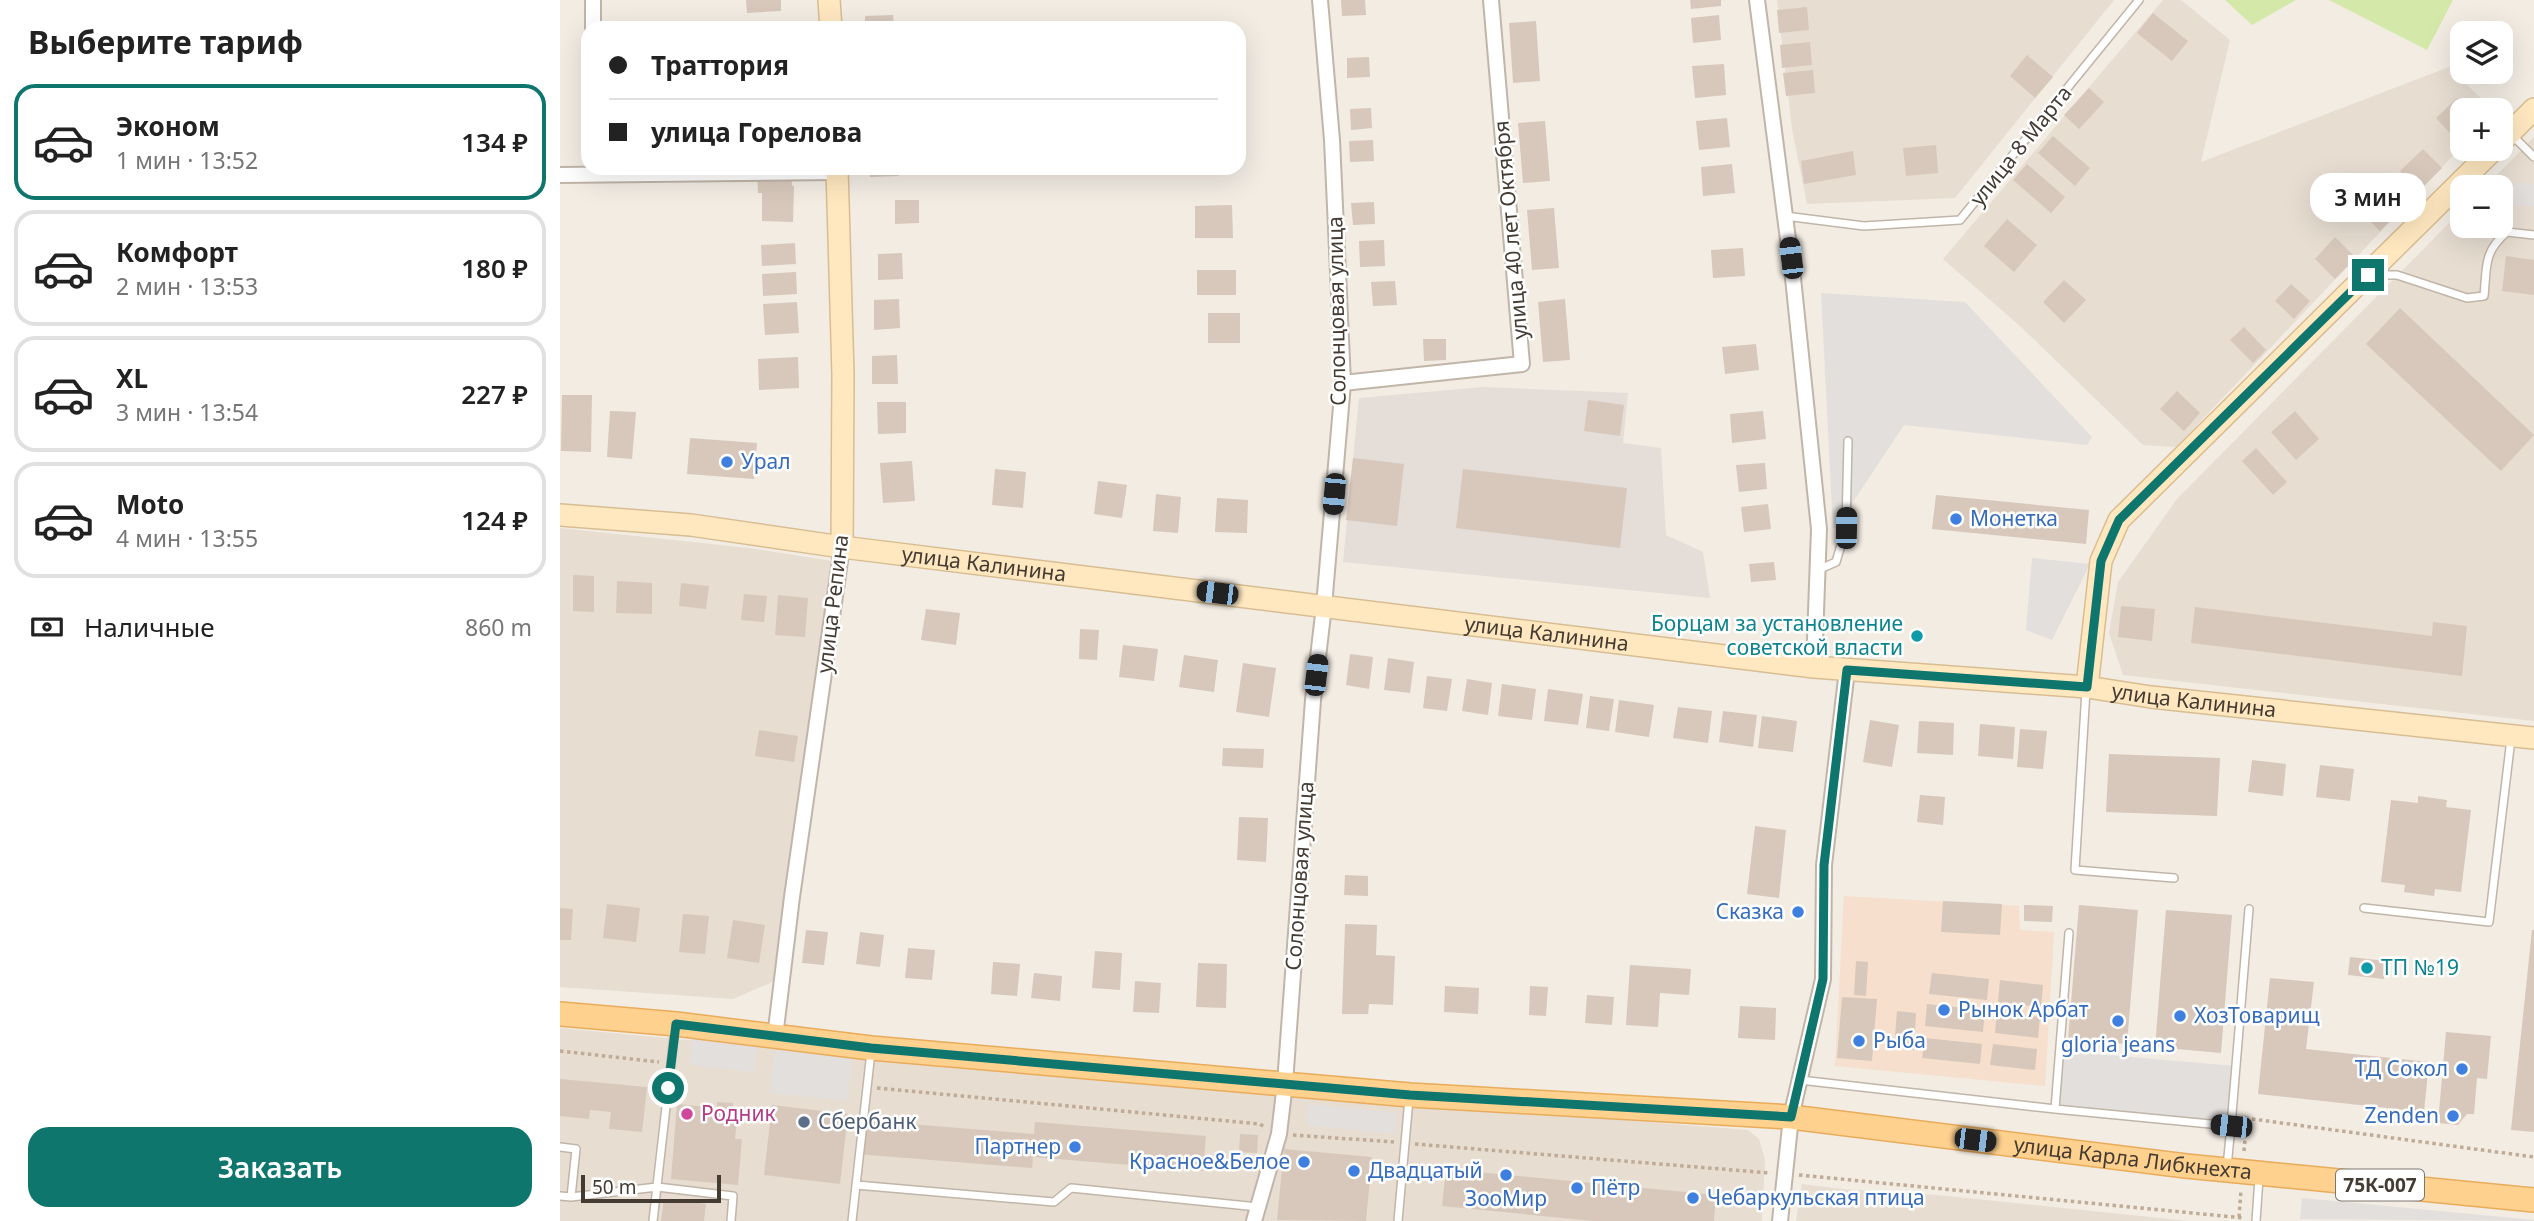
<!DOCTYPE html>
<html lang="ru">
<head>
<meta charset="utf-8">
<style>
  body { margin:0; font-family:"Noto Sans",sans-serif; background:#f2f2f2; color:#222; height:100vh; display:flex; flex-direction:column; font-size:26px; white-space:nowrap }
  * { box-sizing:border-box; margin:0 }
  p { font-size:23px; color:#767676 }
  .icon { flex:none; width:38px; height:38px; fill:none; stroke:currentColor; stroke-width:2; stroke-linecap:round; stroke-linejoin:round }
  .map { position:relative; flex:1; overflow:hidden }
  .sheet { display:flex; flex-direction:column; background:#fff; width:560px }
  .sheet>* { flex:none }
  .guide { position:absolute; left:21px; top:21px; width:665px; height:154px; border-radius:21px; box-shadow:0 7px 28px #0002; display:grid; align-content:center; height:154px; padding:0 28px; background:#fff }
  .controls { position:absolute; left:1890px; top:21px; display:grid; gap:14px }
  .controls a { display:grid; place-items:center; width:63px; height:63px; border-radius:14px; background:#fff; box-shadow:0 7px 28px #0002; font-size:35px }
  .scale { position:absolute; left:21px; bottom:18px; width:140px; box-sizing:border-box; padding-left:7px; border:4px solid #443b33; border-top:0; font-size:19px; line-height:24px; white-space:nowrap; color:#443b33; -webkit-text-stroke:5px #fff; paint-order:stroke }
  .end { position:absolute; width:32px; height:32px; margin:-16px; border:9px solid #0f766e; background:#fff; box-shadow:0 0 0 4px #fff }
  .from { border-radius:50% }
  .bubble { position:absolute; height:49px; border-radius:21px; background:#fff; box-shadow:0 7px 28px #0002; font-size:23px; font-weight:600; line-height:49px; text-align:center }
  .car { position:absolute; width:21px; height:42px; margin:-21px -10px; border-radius:9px; box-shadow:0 0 5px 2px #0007; background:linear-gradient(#222 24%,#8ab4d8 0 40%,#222 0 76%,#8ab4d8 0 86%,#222 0) }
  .guide b { display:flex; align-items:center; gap:24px; height:66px; font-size:26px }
  .guide b+b { border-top:2px solid #e0e0e0 }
  .guide i { width:18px; height:18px; background:#222 }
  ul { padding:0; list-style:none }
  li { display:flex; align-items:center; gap:21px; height:116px; margin:0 14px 10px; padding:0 14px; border:4px solid #e0e0e0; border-radius:21px }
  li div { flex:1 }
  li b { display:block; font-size:26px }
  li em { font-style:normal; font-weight:600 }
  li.selected { border-color:#0f766e }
  li>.icon { width:63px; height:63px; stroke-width:1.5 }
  h2 { padding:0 28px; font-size:32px; line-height:84px }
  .pay { display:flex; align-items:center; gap:18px; height:77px; padding:0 28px; font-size:26px }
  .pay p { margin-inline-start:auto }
  .primary-button { display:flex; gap:14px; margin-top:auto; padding:14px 28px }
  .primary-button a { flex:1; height:80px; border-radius:21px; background:#0f766e; color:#fff; font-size:28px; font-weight:600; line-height:80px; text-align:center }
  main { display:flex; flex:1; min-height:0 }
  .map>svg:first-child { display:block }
  .residential { fill:#e7ddd1 }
  .commercial { fill:#f6dfcc }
  .industrial { fill:#e4ddd8 }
  .green { fill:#d4e9a9 }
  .parking { fill:#e2dfdc }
  .building { fill:#d7c8bb }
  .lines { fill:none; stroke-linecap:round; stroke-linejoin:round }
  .lane-casing { stroke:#c1b5a8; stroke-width:10 }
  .street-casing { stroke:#c1b5a8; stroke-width:18 }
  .secondary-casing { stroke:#d8bd92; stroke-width:24 }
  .primary-casing { stroke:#e8ac5b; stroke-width:26 }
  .path { stroke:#c0ac96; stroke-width:3.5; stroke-dasharray:3.5 3.5; stroke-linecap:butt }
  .lane { stroke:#fff; stroke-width:7 }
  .street { stroke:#fff; stroke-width:14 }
  .secondary { stroke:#ffe8c0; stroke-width:21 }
  .primary { stroke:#ffd18f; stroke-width:23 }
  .route { stroke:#0f766e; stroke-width:9 }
  .shop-dot { fill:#3f7fe0; stroke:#fff; stroke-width:2.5 }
  .culture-dot { fill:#0f9aa8; stroke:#fff; stroke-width:2.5 }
  .hotel-dot { fill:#d1479c; stroke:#fff; stroke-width:2.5 }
  .service-dot { fill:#5c6f8a; stroke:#fff; stroke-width:2.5 }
  .labels { text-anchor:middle; stroke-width:5; stroke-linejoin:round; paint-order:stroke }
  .shield { fill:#fff; stroke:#7c7670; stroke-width:2 }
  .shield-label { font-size:19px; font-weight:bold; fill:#443b33 }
  .street-label { font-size:21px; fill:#443b33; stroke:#fff }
  .shop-label { font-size:21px; fill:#366cbe; stroke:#fff; text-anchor:start }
  .culture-label { font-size:21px; fill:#0d838f; stroke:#fff; text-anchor:end }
  .hotel-label { font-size:21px; fill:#b23c85; stroke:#fff; text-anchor:start }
  .service-label { font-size:21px; fill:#4e5e75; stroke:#fff; text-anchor:start }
</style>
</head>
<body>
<main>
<section class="sheet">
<h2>Выберите тариф</h2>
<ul>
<li class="selected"><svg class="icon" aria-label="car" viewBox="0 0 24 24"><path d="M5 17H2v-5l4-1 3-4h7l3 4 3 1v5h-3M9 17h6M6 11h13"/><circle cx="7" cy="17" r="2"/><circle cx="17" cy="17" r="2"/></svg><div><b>Эконом</b><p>1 мин · 13:52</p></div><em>134 ₽</em></li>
<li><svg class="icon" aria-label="car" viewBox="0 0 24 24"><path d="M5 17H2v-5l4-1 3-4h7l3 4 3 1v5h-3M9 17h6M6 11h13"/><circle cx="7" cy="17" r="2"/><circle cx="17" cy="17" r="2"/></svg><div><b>Комфорт</b><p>2 мин · 13:53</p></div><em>180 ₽</em></li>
<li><svg class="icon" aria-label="car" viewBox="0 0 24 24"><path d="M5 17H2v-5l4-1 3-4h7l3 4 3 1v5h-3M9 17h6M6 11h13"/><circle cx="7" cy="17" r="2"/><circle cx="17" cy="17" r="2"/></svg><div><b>XL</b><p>3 мин · 13:54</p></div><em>227 ₽</em></li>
<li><svg class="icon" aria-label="car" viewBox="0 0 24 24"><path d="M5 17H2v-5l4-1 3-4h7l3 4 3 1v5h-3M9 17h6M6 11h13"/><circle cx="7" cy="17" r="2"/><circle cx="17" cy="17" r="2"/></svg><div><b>Moto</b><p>4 мин · 13:55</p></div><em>124 ₽</em></li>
</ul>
<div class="pay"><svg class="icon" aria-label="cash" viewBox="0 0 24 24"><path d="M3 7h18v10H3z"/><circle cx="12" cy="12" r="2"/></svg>Наличные<p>860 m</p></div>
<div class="primary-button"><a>Заказать</a></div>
</section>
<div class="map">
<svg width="1974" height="1221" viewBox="0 0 1974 1221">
  <rect width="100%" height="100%" fill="#f2ece3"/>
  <path class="residential" d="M1217,0H1554L1395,198L1247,204L1232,129Z
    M1603,0H1621L1670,40L1641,162L1889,67L1933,110H1902V146L1616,447L1583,445L1460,326L1383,259Z
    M1974,137V721L1563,675L1549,633L1558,582L1617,499L1902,210V226H1941V187H1925Z
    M0,528L189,548L272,561L217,980L173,999L0,987Z
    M0,1028L465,1072L1188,1130L1199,1139L1205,1160L1202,1221H0Z
    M1242,1184L1281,1189L1377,1195L1628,1221H1236Z"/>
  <path class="commercial" d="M1284,896L1459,906L1460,930L1494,932L1485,1086L1275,1066Z"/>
  <path class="industrial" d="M924,387L1068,393L1063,443L1101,448L1106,535L1143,552L1150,598L783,562L799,398Z"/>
  <path class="green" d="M1665,0H1736L1692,25Z
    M1769,0H1893L1867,50Z"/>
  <path class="parking" d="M1952,182L1974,184V206L1950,204L1941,194Z
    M1261,293L1405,302L1532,437L1527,445L1344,425L1287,511L1286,528H1273Z
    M1472,558L1530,564L1492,640L1466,630Z
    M132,1039L197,1045L194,1072L130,1065Z
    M215,1049L292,1057L287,1101L210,1093Z
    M1500,1051L1676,1066L1671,1126L1495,1109Z
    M748,1104L837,1113L834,1134L746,1125Z
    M1742,1198L1974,1220V1221L1740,1219Z"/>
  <path class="building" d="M186,0H221V11L187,13Z
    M781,0H805L806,15L782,16Z
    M1130,0H1161V6L1131,9Z
    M1247,7L1249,30L1219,33L1217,10Z
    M1593,13L1628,41L1612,61L1577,33Z
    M333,15L334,28H305V16Z
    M1159,15L1161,40L1133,43L1131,18Z
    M976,21L980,81L953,83L949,23Z
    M1250,42L1252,65L1222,68L1220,45Z
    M1467,55L1493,77L1475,98L1450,76Z
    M809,57L810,77L787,78V58Z
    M1164,64L1166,95L1135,98L1132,66Z
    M1253,70L1255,93L1226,96L1223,73Z
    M1529,88L1544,102L1519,129L1504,115Z
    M1897,98L1909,110H1902V140L1899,143L1876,118Z
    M811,108L812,128L791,130L790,109Z
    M1167,118L1170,147L1139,150L1136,121Z
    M985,121L990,181L963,183L958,123Z
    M1493,136L1530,168L1515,186L1478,153Z
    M813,140L814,161L790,162L789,141Z
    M1376,145L1378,173L1346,176L1343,148Z
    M1863,149L1882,168L1859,191L1840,171Z
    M1293,151L1296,175L1244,184L1241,161Z
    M1172,164L1175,193L1143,196L1141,167Z
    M1467,164L1505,197L1491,213L1453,180Z
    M197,168H231L232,186H234L233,222L202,221V193H198Z
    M310,168H339V176L310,177Z
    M1821,196L1838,213L1820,231L1803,214Z
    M335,200H359V223L335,224Z
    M814,202L815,224L793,225L791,203Z
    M672,205L673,238H635V206Z
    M994,208L999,268L972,270L967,210Z
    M1447,219L1477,245L1454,272L1424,246Z
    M1775,237L1796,258L1775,279L1755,259Z
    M824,240L825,266L800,267L799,241Z
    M235,243L236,264L202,266L201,245Z
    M1183,248L1185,276L1153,278L1151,250Z
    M342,253L343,279L318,280V254Z
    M1946,256L1974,260V295L1942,291Z
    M637,270H676V295H637Z
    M236,272L237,294L203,296L202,274Z
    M1504,280L1526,300L1504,323L1483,302Z
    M835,281L837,305L813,306L811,282Z
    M1731,284L1750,301L1734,319L1715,301Z
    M339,299L340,328L314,330V300Z
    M1005,299L1010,360L983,362L978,302Z
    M237,302L239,333L205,335L203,304Z
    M1840,308L1974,435L1941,471L1806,344Z
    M648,313H680V343H648Z
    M1684,327L1706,350L1693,363L1670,340Z
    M863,339H886V360L864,361Z
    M1196,344L1199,370L1165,374L1162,347Z
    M337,355L338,384H312V356Z
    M238,357L239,388L199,390L198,359Z
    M1617,391L1640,413L1624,431L1600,409Z
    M2,395H32L31,452L1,451Z
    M1028,400L1064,405L1060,436L1024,431Z
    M317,402H346V433L318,434Z
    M50,411L76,412L72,459L47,457Z
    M1203,411L1206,439L1172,443L1170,414Z
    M1735,411L1759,439L1736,460L1711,432Z
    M130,438L197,443L194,479L127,474Z
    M1696,448L1727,482L1713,495L1682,461Z
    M793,458L844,464L837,526L786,520Z
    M352,461L355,501L323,503L320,463Z
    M1205,463L1207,489L1179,492L1176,465Z
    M435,469L466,472L463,508L432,505Z
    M903,469L1067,488L1060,548L896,528Z
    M538,481L567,485L562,518L534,514Z
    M596,494L621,497L618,533L593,531Z
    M1376,495L1529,510L1526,544L1372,529Z
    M657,498L688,500L687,533L655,532Z
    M1208,504L1211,529L1184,532L1181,507Z
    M1214,562L1216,580L1191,582L1189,564Z
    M13,575L34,576V612L13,611Z
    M57,581L92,583V614L56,613Z
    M121,583L149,586L146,609L119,606Z
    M184,594L207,596L204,622L181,620Z
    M218,595L248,598L245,637L215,635Z
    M1561,606L1595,609L1592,641L1558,637Z
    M1635,607L1872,636L1873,622L1907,626L1902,676L1631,643Z
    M366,609L400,613L396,645L361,640Z
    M520,629L539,630L537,660L519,659Z
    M563,645L598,649L594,681L559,677Z
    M790,654L813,657L809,689L786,685Z
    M624,655L658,660L654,692L619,687Z
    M828,658L854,662L850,693L824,690Z
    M683,663L716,668L709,717L676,712Z
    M867,676L892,679L887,711L863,708Z
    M907,679L932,683L928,715L902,711Z
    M942,684L976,689L972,720L938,716Z
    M988,689L1023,694L1018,725L984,721Z
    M1030,696L1054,699L1049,731L1026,728Z
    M1059,700L1094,705L1089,737L1055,732Z
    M1118,707L1152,711L1148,743L1113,738Z
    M1163,711L1197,715L1193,747L1159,742Z
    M1202,716L1237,721L1233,752L1198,748Z
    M1310,720L1339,725L1332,767L1303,762Z
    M1359,721L1394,723L1393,755L1357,753Z
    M1420,724L1455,727L1453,759L1418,756Z
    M1460,729L1487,731L1483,769L1457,767Z
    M199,730L238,736L234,762L195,756Z
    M663,748L704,749L703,768L662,766Z
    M1549,754L1660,758L1657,816L1546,812Z
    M1692,760L1726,764L1723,796L1688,792Z
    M1760,765L1794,769L1790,801L1756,797Z
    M1360,795L1385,797L1383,825L1357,822Z
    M1858,796L1887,800L1886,807L1911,810L1901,892L1875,889L1874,896L1844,892L1845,885L1821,882L1831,800L1858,803Z
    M679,817L708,818L706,862L677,860Z
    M1195,826L1226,830L1219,898L1187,894Z
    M785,875L808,876V896L784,895Z
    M1383,901L1442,904L1440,935L1381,932Z
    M47,904L80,908L76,942L43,938Z
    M1464,905L1493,906L1492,922L1464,921Z
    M1519,905L1578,910L1567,1044L1508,1040Z
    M0,908L13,909L11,940H0Z
    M1606,910L1672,915L1661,1053L1595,1047Z
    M123,914L149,916L145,954L119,952Z
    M173,920L205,925L199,963L167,958Z
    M785,924L817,925L816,955L835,956L833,1005L809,1004L808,1014H782Z
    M246,930L268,932L264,965L242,963Z
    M1972,930H1974V1132L1951,1130Z
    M300,932L324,935L320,967L296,964Z
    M348,948L375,950L372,980L345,978Z
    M535,951L562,953L560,990L532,988Z
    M1790,957L1826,961L1824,979L1788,975Z
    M1296,961L1308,962L1306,996L1294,995Z
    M433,962L460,964L457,996L431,994Z
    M638,963L667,964L666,1008L636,1007Z
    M1070,965L1131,969L1129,995L1100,993L1098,1027L1066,1025Z
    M474,973L502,976L500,1001L471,998Z
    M1372,973L1429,979L1427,1000L1369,994Z
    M1710,978L1754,982L1746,1049L1869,1062L1864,1112L1698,1094Z
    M1440,980L1483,985L1481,1007L1438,1002Z
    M575,981L601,983L599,1013L573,1012Z
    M885,986L919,988L918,1014L884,1012Z
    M970,986L988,987L986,1016L969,1015Z
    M1027,995L1054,997L1052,1025L1025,1023Z
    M1282,997L1317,999L1312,1061L1277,1058Z
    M1367,1004L1425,1010L1423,1032L1365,1026Z
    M1180,1006L1216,1008L1215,1040L1178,1038Z
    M1337,1011L1356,1013L1354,1050L1334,1048Z
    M1437,1012L1480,1017L1478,1038L1435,1033Z
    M1886,1032L1931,1036L1927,1079L1917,1078L1914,1114H1907L1898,1125L1878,1123Z
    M1365,1038L1422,1044L1420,1064L1362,1058Z
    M1433,1044L1477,1049L1475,1070L1430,1065Z
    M0,1079L87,1087L82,1132L49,1129L51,1112L30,1110L29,1119L0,1116Z
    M157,1102L173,1103V1109L178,1110L175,1139H182L178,1185L111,1179L117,1104L157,1108Z
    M212,1105L288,1114L280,1184L204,1175Z
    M300,1120L474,1134L475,1122L646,1136L643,1171L473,1157L472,1168L297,1154Z
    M680,1134L698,1135L697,1153L679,1152Z
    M724,1149L812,1157L806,1221L717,1220Z
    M848,1163L863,1164L862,1173L847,1172Z
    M886,1169L1156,1195L1154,1221H1033L882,1206Z
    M104,1199L146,1204L144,1221H101Z"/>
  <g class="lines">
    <g class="lane-casing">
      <path id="lane" d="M1953,136L1974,157
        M1225,216L1304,226L1400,220L1579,0
        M1812,275H1837L1907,298L1924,296C1927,267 1923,252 1947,232L1974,235
        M1260,569L1276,562L1286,528L1288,441
        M1526,690L1515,870L1614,878
        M1804,908L1929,922L1951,739
        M1240,1080L1495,1109L1671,1126L1667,1167
        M1495,1109L1509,933
        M1671,1126L1689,909
        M0,1147L16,1149L11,1197
        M296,1185L494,1202L511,1188L698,1207
        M0,1196L11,1197L97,1187L173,1196L171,1221
        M93,1221L115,1028
        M292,1221L311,1052
        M838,1221L849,1099
        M1696,1221L1699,1178"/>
    </g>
    <g class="street-casing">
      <path id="street" d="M33,0V28
        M1197,0L1233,278L1259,529L1254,667
        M0,175L278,172
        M783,383L962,364L931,0
        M215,1037L232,897L282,547
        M694,1221L719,1134L725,1083L753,700L764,606L783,383L772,140L760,0
        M1220,1221L1231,1117L1263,979L1264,865L1287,670"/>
    </g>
    <g class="secondary-casing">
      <g id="secondary">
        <path d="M269,0L271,28"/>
        <path d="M1941,142L1974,109"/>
        <path d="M277,168L283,375L282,547"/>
        <path id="s1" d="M0,515L131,525L282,547L1254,667L1527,687L1591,697L1974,738"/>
        <path d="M1527,687L1541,561L1559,520L1934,149"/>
      </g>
    </g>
    <g class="primary-casing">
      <g id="primary">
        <path id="s2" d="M0,1014L116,1024L311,1048L850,1095L1231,1117L1626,1166L1974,1200"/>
      </g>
    </g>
    <path class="path" d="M0,1051L99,1062
      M317,1088L700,1124L706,1128
      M1685,1118L1974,1157
      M733,1135L834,1142
      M855,1144L1210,1173
      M1684,1151L1687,1118
      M1239,1175L1684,1218
      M1679,1217L1681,1190"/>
    <use href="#lane" class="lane"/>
    <use href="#street" class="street"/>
    <use href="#secondary" class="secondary"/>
    <use href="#primary" class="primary"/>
  </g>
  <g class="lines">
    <path class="route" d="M108,1088L116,1024L311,1048L850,1095L1231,1117L1263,979L1264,865L1287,670L1527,687L1541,561L1559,520L1808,275"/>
  </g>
  <g class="shop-dot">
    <circle cx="167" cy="462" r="7"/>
    <circle cx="1396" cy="519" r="7"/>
    <circle cx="1238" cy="912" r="7"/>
    <circle cx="1384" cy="1010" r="7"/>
    <circle cx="1620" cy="1016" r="7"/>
    <circle cx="1558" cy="1021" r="7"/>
    <circle cx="1299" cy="1041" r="7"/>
    <circle cx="1902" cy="1069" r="7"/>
    <circle cx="1893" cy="1116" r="7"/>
    <circle cx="515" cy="1147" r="7"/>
    <circle cx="744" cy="1162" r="7"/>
    <circle cx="794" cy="1171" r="7"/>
    <circle cx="946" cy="1175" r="7"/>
    <circle cx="1017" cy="1188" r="7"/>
    <circle cx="1133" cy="1198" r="7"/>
  </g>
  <g class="culture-dot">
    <circle cx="1357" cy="636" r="7"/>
    <circle cx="1807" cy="968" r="7"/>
  </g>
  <circle class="hotel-dot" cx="127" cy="1114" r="7"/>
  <circle class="service-dot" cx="244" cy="1122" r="7"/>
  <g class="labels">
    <rect class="shield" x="1776" y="1169.5" width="88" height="31" rx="5"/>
    <g class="shield-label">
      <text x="1820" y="1192">75К-007</text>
    </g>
    <g class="street-label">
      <text transform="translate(1461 146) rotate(-51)" y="7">улица 8 Марта</text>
      <text transform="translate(951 230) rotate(-95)" y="7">улица 40 лет Октября</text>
      <text transform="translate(777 311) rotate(-91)" y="7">Солонцовая улица</text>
      <text dy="7" stroke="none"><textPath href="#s1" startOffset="427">улица Калинина</textPath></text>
      <text transform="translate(273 604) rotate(-83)" y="7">улица Репина</text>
      <text dy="7" stroke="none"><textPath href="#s1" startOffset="994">улица Калинина</textPath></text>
      <text dy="7" stroke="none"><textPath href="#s1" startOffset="1645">улица Калинина</textPath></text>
      <text transform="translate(740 876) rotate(-86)" y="7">Солонцовая улица</text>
      <text dy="7" stroke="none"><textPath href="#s2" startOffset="1580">улица Карла Либкнехта</textPath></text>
    </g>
    <g class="shop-label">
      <text x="181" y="469">Урал</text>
      <text x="1410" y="526">Монетка</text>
      <text x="1224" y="919" text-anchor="end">Сказка</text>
      <text x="1398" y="1017">Рынок Арбат</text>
      <text x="1634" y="1023">ХозТоварищ</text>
      <text x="1313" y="1048">Рыба</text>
      <text x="1558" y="1052" text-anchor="middle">gloria jeans</text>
      <text x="1888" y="1076" text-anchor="end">ТД Сокол</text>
      <text x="1879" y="1123" text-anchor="end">Zenden</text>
      <text x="501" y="1154" text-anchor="end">Партнер</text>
      <text x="730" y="1169" text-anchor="end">Красное&amp;Белое</text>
      <text x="808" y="1178">Двадцатый</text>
      <text x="1031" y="1195">Пётр</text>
      <text x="1147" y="1205">Чебаркульская птица</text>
      <text x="946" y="1206" text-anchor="middle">ЗооМир</text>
    </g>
    <g class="culture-label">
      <text x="1343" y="631">Борцам за установление<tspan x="1343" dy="24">советской власти</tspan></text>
      <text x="1821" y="975" text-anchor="start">ТП №19</text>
    </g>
    <g class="hotel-label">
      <text x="141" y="1121">Родник</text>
    </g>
    <g class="service-label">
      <text x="258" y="1129">Сбербанк</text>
    </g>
  </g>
</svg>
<div class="controls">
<a><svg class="icon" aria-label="layers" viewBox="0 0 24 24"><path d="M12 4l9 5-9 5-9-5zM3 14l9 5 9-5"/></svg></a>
<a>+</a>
<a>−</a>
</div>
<div class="scale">50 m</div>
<i class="end from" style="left:108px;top:1088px"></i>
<i class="end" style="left:1808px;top:275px"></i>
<div class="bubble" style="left:1750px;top:173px;width:116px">3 мин</div>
<i class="car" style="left:1231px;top:258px;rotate:353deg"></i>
<i class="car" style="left:774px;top:494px;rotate:185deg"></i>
<i class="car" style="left:1286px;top:528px;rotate:1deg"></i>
<i class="car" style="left:657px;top:593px;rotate:277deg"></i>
<i class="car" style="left:756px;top:675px;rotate:7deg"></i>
<i class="car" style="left:1671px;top:1126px;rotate:276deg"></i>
<i class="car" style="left:1415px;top:1140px;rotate:97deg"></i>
<div class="guide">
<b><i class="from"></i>Траттория</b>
<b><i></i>улица Горелова</b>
</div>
</div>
</main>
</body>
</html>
